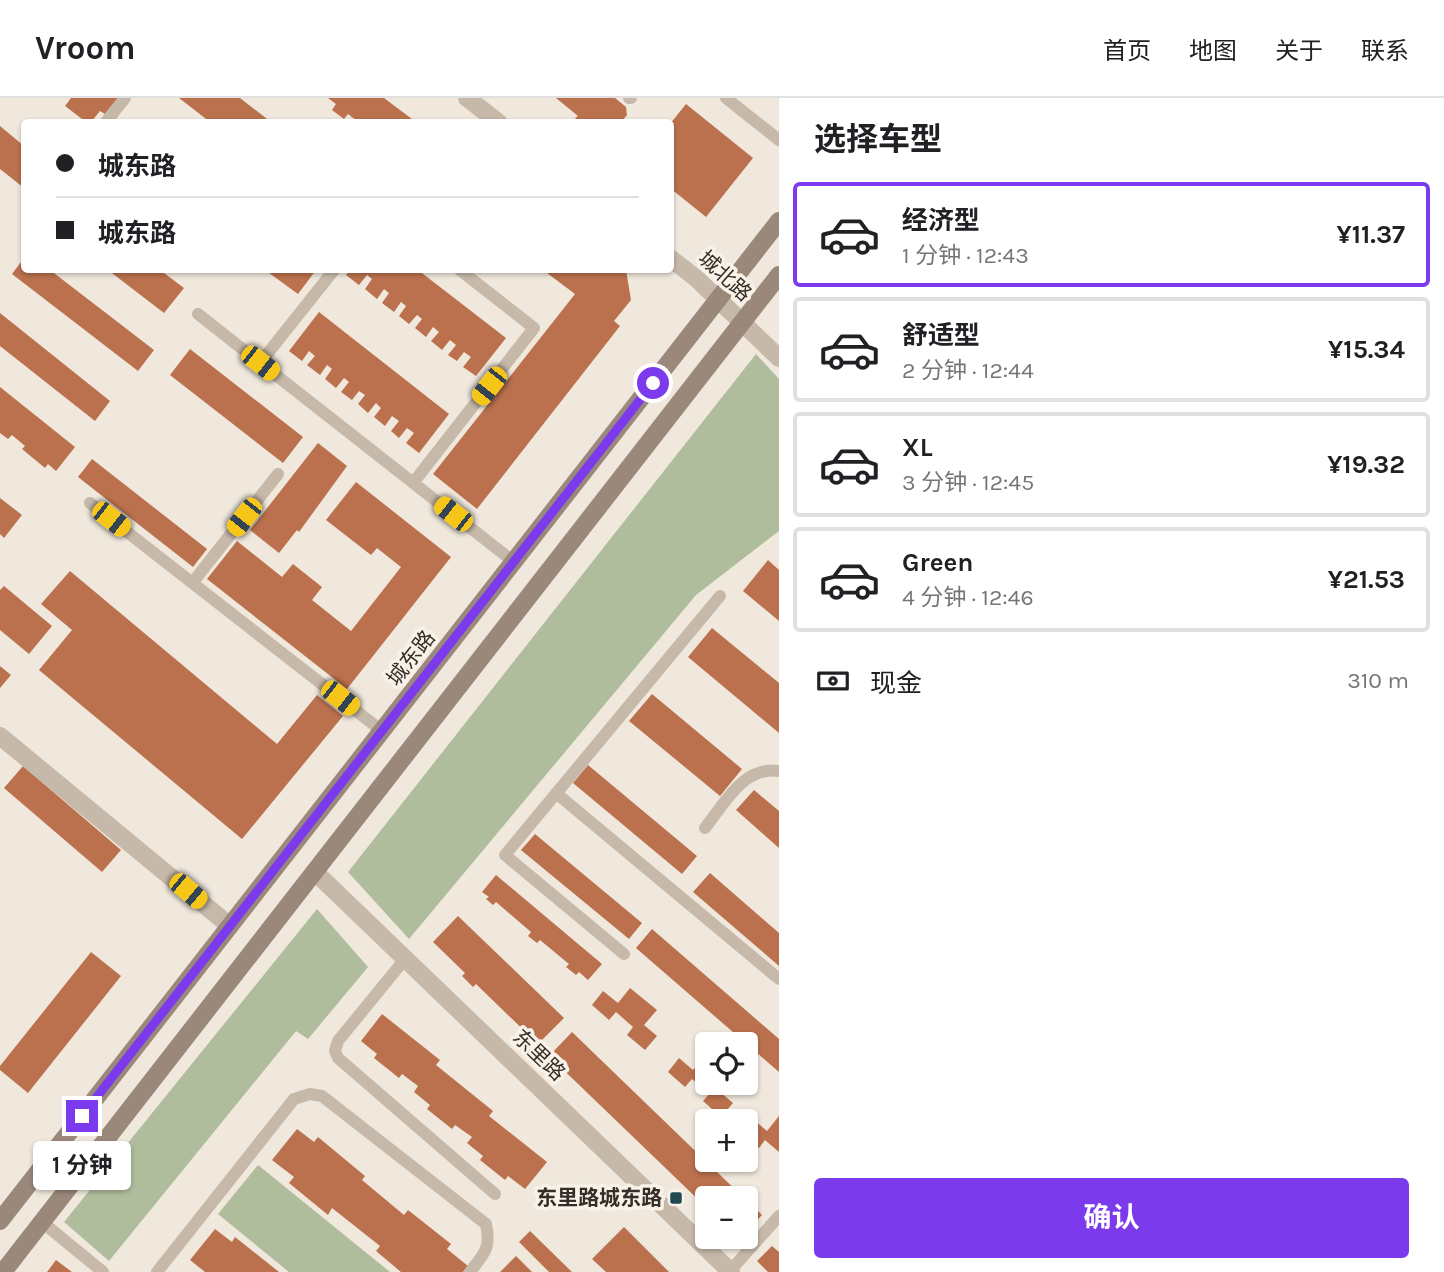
<!DOCTYPE html>
<html lang="zh">
<head>
<meta charset="utf-8">
<style>
  body { margin:0; font-family:Karla,"Noto Sans SC",sans-serif; background:#f2f2f2; color:#202124; height:100vh; display:flex; flex-direction:column; font-size:26px; white-space:nowrap }
  * { box-sizing:border-box; margin:0 }
  p { font-size:23px; color:#757577 }
  .icon { flex:none; width:38px; height:38px; fill:none; stroke:currentColor; stroke-width:2; stroke-linecap:round; stroke-linejoin:round }
  .map { position:relative; flex:1; overflow:hidden }
  .panel { display:flex; flex-direction:column; background:#fff; width:665px }
  .panel>* { flex:none }
  .top-card { position:absolute; left:21px; top:21px; width:653px; height:154px; border-radius:7px; box-shadow:0 2px 5px #0004; display:grid; align-content:center; height:154px; padding:0 35px; background:#fff }
  .fabs { position:absolute; left:695px; top:934px; display:grid; gap:14px }
  .fabs a { display:grid; place-items:center; width:63px; height:63px; border-radius:7px; background:#fff; box-shadow:0 2px 5px #0004; font-size:35px }
  .end { position:absolute; width:32px; height:32px; margin:-16px; border:9px solid #7c3aed; background:#fff; box-shadow:0 0 0 4px #fff }
  .from { border-radius:50% }
  .bubble { position:absolute; height:49px; border-radius:7px; background:#fff; box-shadow:0 2px 5px #0004; font-size:23px; font-weight:700; line-height:49px; text-align:center }
  .car { position:absolute; width:21px; height:42px; margin:-21px -10px; border-radius:9px; box-shadow:0 0 5px 2px #0007; background:linear-gradient(#f5c518 24%,#345 0 40%,#f5c518 0 76%,#345 0 86%,#f5c518 0) }
  .top-card b { display:flex; align-items:center; gap:24px; height:66px; font-size:26px }
  .top-card b+b { border-top:2px solid #e0e0e0 }
  .top-card i { width:18px; height:18px; background:#202124 }
  ul { padding:0; list-style:none }
  li { display:flex; align-items:center; gap:21px; height:105px; margin:0 14px 10px; padding:0 21px; border:4px solid #e0e0e0; border-radius:7px }
  li div { flex:1 }
  li b { display:block; font-size:26px }
  li em { font-style:normal; font-weight:700 }
  li.active { border-color:#7c3aed }
  li>.icon { width:63px; height:63px; stroke-width:1.5 }
  h2 { padding:0 35px; font-size:32px; line-height:84px }
  .pay { display:flex; align-items:center; gap:18px; height:77px; padding:0 35px; font-size:26px }
  .pay p { margin-inline-start:auto }
  .action { display:flex; gap:14px; margin-top:auto; padding:14px 35px }
  .action a { flex:1; height:80px; border-radius:7px; background:#7c3aed; color:#fff; font-size:28px; font-weight:700; line-height:80px; text-align:center }
  header { display:flex; align-items:center; gap:42px; box-sizing:border-box; height:98px; padding:0 35px; background:#fff; border-bottom:2px solid #e0e0e0 }
  header strong { font-size:33px }
  nav { display:flex; gap:38px; margin-inline-start:auto; font-size:24px }
  main { display:flex; flex:1; min-height:0 }
  .map>svg:first-child { display:block }
  .green { fill:#b0bd9d }
  .building { fill:#bb714e }
  .lines { fill:none; stroke-linecap:round; stroke-linejoin:round }
  .lane { stroke:#c7b9a9; stroke-width:12 }
  .street { stroke:#c7b9a9; stroke-width:18 }
  .secondary { stroke:#9a887b; stroke-width:18 }
  .route { stroke:#7c3aed; stroke-width:9 }
  .poi-dot { fill:#214b52; stroke:#f8f2e8; stroke-width:2.5 }
  .labels { text-anchor:middle; stroke-width:7; stroke-linejoin:round; paint-order:stroke }
  .street-label { font-size:21px; fill:#342d28; stroke:#f8f2e8 }
  .poi-label { font-size:21px; font-weight:bold; fill:#342d28; stroke:#f8f2e8; text-anchor:end }
</style>
</head>
<body>
<header>
<strong>Vroom</strong>
<nav><a>首页</a><a>地图</a><a>关于</a><a>联系</a></nav>
</header>
<main>
<div class="map">
<svg width="779" height="1174" viewBox="0 0 779 1174">
  <rect width="100%" height="100%" fill="#f0e8dc"/>
  <path class="green" d="M756,256L779,281V433L696,497L409,841L348,774Z
    M317,811L368,869L308,941L296,933L109,1163L64,1124Z
    M258,1067L390,1174H289L218,1116Z"/>
  <path class="building" d="M71,0H118L105,16L100,13L91,24H86L65,8Z
    M179,0H240L271,24H210Z
    M328,0H384L416,24H355L357,23L348,16L344,21L332,12L336,6Z
    M556,0H615L626,9L627,17L621,24H581L575,20L578,18Z
    M686,6L753,60L706,119L670,90V26Z
    M0,28L24,48V90L0,71Z
    M24,160V172H50L154,252L138,273L12,176Z
    M108,172H160L184,190L164,215Z
    M265,172H316L298,196Z
    M350,172H418L506,240L476,278L463,269L471,259L464,254L457,263L448,257L456,247L450,242L442,252L431,243L439,234L433,229L426,239L415,230L422,221L417,217L409,226L399,218L406,208L401,204L394,214L382,205L389,195L384,191L377,201L365,191L372,181L367,177L359,187L346,177Z
    M543,172H626L631,202L614,223L620,228L477,411L433,376L575,196Z
    M319,214L449,316L419,355L406,345L414,335L407,330L399,340L391,333L399,323L392,318L385,328L374,319L381,310L376,305L368,315L358,306L365,297L359,293L352,302L341,294L349,284L344,280L336,290L325,281L332,271L327,267L320,277L307,267L315,258L309,253L302,263L289,253Z
    M0,215L110,303L95,323L0,248Z
    M190,251L303,339L283,365L170,277Z
    M0,289L75,349L56,373L48,366L45,370L22,351L25,348L12,337L8,341L0,335Z
    M318,345L347,368L299,434L297,432L279,455L250,432Z
    M92,361L207,451L193,469L78,379Z
    M356,384L451,459L347,591L207,481L237,443L282,479L293,466L322,489L312,502L351,533L401,469L377,450L371,457L326,422Z
    M0,400L22,417L4,440L0,436Z
    M768,462L779,472V523L743,493Z
    M70,473L277,646L317,597L343,618L242,741L39,572L72,532L41,506Z
    M4,488L52,528L29,556L0,532V492Z
    M712,530L779,585V635L688,559Z
    M0,568L11,577L0,590Z
    M652,596L742,671L720,698L629,623Z
    M588,667L697,758L682,776L573,685Z
    M23,668L121,752L102,774L4,690Z
    M754,692L779,713V750L736,712Z
    M535,736L642,825L629,841L521,752Z
    M710,775L779,835V868L693,794Z
    M496,777L602,866L588,882L579,874L576,877L566,869L569,866L540,842L537,845L528,838L531,834L496,804L493,807L486,801L489,799L482,794Z
    M458,818L564,920L538,946L476,886L473,889L462,878L465,875L433,844Z
    M652,831L779,941V974L636,850Z
    M91,854L121,878L28,995L0,972V968Z
    M630,890L657,912L644,927L657,938L645,952L627,937L633,929L616,914L609,922L592,907L603,893L618,905Z
    M382,916L440,962L436,967L493,1013L489,1018L547,1064L525,1091L508,1078L505,1082L480,1062L483,1058L467,1045L472,1039L455,1027L452,1031L427,1011L430,1007L414,994L418,988L402,976L399,980L374,960L377,956L361,943Z
    M572,934L745,1101H707V1110L549,958Z
    M707,956V985H728L720,994L733,1005L721,1019L703,1003L709,996L692,981L685,989L668,974L679,960L693,972Z
    M779,1018V1054L765,1042L759,1050L746,1039V1030L753,1021L767,1033Z
    M297,1031L314,1044L318,1039L365,1078L362,1082L404,1117L408,1112L451,1146L447,1151L468,1168L463,1174H401L376,1153L380,1148L332,1110L328,1117L289,1085L294,1079L272,1062Z
    M746,1101L762,1117L746,1134Z
    M624,1129L669,1174H606L592,1161Z
    M215,1131L232,1144L235,1139L279,1174H205L190,1162Z
    M530,1133L572,1174H549L519,1144Z
    M772,1148L779,1154V1174H768L757,1163Z
    M516,1158L532,1174H500Z
    M56,1162L72,1174H47Z"/>
  <g class="lines">
    <path class="lane" d="M629,0H631
      M726,0L779,42
      M106,24L125,0
      M198,216L514,464
      M260,265L334,172
      M413,385L534,230L460,172
      M90,405L382,633
      M193,484L278,376
      M556,695L779,881
      M705,730C725,705 743,668 779,673
      M624,856L505,757L720,498
      M405,861L338,943L335,953L338,960L495,1096
      M42,1124L103,1174
      M730,1173L779,1118
      M157,1174L294,1001L310,996L322,998L486,1126C491,1150 485,1155 470,1174"/>
    <path class="street" d="M467,0L498,24
      M670,160L697,181L779,260
      M0,638L230,828
      M315,774L731,1174"/>
    <path class="secondary" d="M0,1123L779,123
      M3,1174L779,177"/>
  </g>
  <g class="lines">
    <path class="route" d="M82,1018L653,285"/>
  </g>
  <rect class="poi-dot" x="669" y="1093" width="14" height="14" rx="3.5"/>
  <g class="labels">
    <g class="street-label">
      <text transform="translate(725 178) rotate(42)" y="7">城北路</text>
      <text transform="translate(411 560) rotate(-52)" y="7">城东路</text>
      <text transform="translate(539 957) rotate(44)" y="7">东里路</text>
    </g>
    <g class="poi-label">
      <text x="662" y="1107">东里路城东路</text>
    </g>
  </g>
</svg>
<div class="fabs">
<a><svg class="icon" aria-label="locate" viewBox="0 0 24 24"><circle cx="12" cy="12" r="6"/><path d="M12 2v4M12 18v4M2 12h4M18 12h4"/></svg></a>
<a>+</a>
<a>−</a>
</div>
<i class="end from" style="left:653px;top:285px"></i>
<i class="end" style="left:82px;top:1018px"></i>
<div class="bubble" style="left:33px;top:1043px;width:98px">1 分钟</div>
<i class="car" style="left:260px;top:265px;rotate:128deg"></i>
<i class="car" style="left:489px;top:288px;rotate:218deg"></i>
<i class="car" style="left:453px;top:416px;rotate:308deg"></i>
<i class="car" style="left:244px;top:419px;rotate:218deg"></i>
<i class="car" style="left:111px;top:421px;rotate:128deg"></i>
<i class="car" style="left:340px;top:600px;rotate:128deg"></i>
<i class="car" style="left:188px;top:793px;rotate:130deg"></i>
<div class="top-card">
<b><i class="from"></i>城东路</b>
<b><i></i>城东路</b>
</div>
</div>
<section class="panel">
<h2>选择车型</h2>
<ul>
<li class="active"><svg class="icon" aria-label="car" viewBox="0 0 24 24"><path d="M5 17H2v-5l4-1 3-4h7l3 4 3 1v5h-3M9 17h6M6 11h13"/><circle cx="7" cy="17" r="2"/><circle cx="17" cy="17" r="2"/></svg><div><b>经济型</b><p>1 分钟 · 12:43</p></div><em>¥11.37</em></li>
<li><svg class="icon" aria-label="car" viewBox="0 0 24 24"><path d="M5 17H2v-5l4-1 3-4h7l3 4 3 1v5h-3M9 17h6M6 11h13"/><circle cx="7" cy="17" r="2"/><circle cx="17" cy="17" r="2"/></svg><div><b>舒适型</b><p>2 分钟 · 12:44</p></div><em>¥15.34</em></li>
<li><svg class="icon" aria-label="car" viewBox="0 0 24 24"><path d="M5 17H2v-5l4-1 3-4h7l3 4 3 1v5h-3M9 17h6M6 11h13"/><circle cx="7" cy="17" r="2"/><circle cx="17" cy="17" r="2"/></svg><div><b>XL</b><p>3 分钟 · 12:45</p></div><em>¥19.32</em></li>
<li><svg class="icon" aria-label="car" viewBox="0 0 24 24"><path d="M5 17H2v-5l4-1 3-4h7l3 4 3 1v5h-3M9 17h6M6 11h13"/><circle cx="7" cy="17" r="2"/><circle cx="17" cy="17" r="2"/></svg><div><b>Green</b><p>4 分钟 · 12:46</p></div><em>¥21.53</em></li>
</ul>
<div class="pay"><svg class="icon" aria-label="cash" viewBox="0 0 24 24"><path d="M3 7h18v10H3z"/><circle cx="12" cy="12" r="2"/></svg>现金<p>310 m</p></div>
<div class="action"><a>确认</a></div>
</section>
</main>
</body>
</html>
